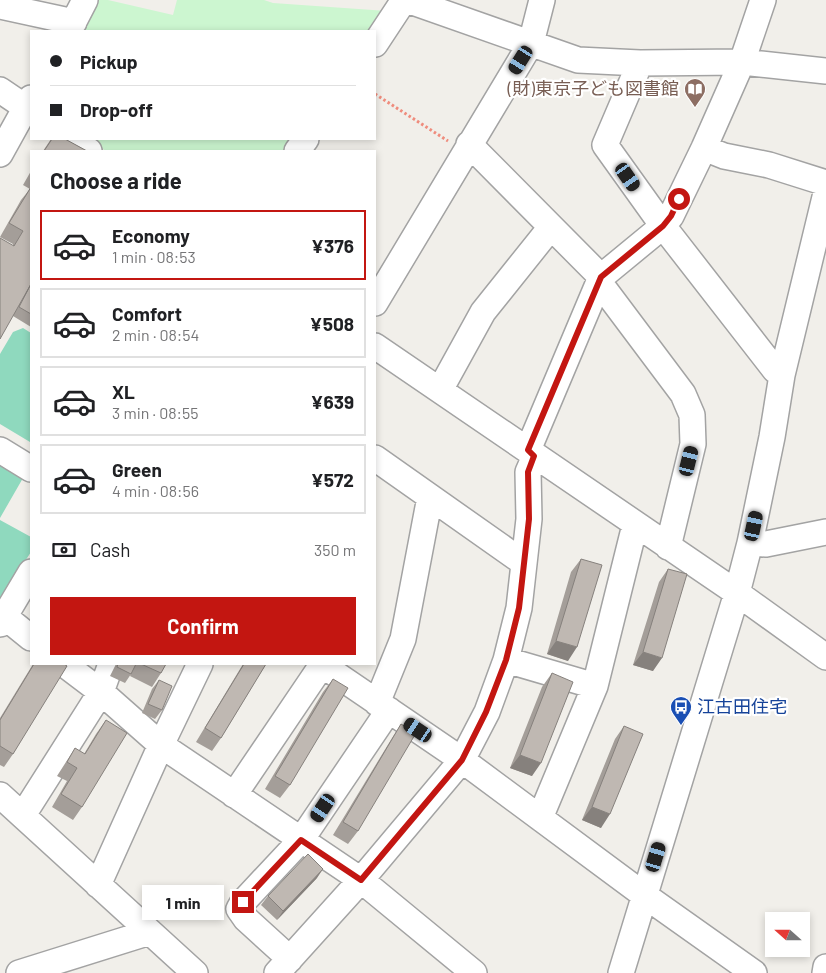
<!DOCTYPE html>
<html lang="en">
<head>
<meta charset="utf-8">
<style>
  body { margin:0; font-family:Barlow,"Noto Sans JP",sans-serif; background:#f6f6f6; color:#202124; height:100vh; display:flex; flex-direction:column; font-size:19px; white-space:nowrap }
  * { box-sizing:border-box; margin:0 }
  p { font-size:16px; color:#757577 }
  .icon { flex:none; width:28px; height:28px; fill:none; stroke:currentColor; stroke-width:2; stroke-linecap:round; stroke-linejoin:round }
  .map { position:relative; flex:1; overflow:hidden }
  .details { position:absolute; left:30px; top:150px; width:346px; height:515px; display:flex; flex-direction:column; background:#fff; border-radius:0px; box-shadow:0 2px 8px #0003 }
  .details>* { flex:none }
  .hud { position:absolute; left:30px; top:30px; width:346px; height:110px; border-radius:0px; box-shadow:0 2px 8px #0003; display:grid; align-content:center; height:110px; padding:0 20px; background:#fff }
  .needle { width:32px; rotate:291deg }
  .controls { position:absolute; left:765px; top:912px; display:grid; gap:10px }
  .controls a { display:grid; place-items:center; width:45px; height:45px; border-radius:0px; background:#fff; box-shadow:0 2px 8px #0003; font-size:25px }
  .end { position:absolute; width:22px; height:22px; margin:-11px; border:6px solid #c31611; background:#fff; box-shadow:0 0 0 2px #fff }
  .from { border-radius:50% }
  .bubble { position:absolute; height:35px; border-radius:0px; background:#fff; box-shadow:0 2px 8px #0003; font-size:16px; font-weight:700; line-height:35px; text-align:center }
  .car { position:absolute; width:15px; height:30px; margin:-15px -8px; border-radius:6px; box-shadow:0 0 4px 1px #0007; background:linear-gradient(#222 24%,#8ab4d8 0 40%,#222 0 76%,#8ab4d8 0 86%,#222 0) }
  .hud b { display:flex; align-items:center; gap:18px; height:48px; font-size:19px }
  .hud b+b { border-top:1px solid #e0e0e0 }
  .hud i { width:12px; height:12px; background:#202124 }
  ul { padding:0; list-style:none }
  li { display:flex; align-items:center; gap:15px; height:70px; margin:0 10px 8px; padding:0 10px; border:2px solid #e0e0e0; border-radius:0px }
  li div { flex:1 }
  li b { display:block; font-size:19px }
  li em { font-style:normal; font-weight:700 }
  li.selected { border-color:#c31611 }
  li>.icon { width:45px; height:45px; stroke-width:1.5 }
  h2 { padding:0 20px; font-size:22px; line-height:60px }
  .pay { display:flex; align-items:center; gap:12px; height:55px; padding:0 20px; font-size:19px }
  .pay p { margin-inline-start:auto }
  .button { display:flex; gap:10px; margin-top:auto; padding:10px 20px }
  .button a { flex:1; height:58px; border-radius:0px; background:#c31611; color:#fff; font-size:20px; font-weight:700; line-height:58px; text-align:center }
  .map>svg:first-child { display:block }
  .park { fill:#ccf6d0 }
  .pitch { fill:#8fd9be }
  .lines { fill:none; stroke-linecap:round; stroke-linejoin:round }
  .minor-casing { stroke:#a3a3a3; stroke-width:28 }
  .path { stroke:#ef8c7d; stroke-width:3; stroke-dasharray:2.5 2.5; stroke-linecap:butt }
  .minor { stroke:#fff; stroke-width:25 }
  .wall { fill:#a49e99 }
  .shaded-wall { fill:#86817d }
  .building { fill:#bfb8b2; stroke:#86817d }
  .route { stroke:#c31611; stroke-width:6 }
  .labels { text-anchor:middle; stroke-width:4.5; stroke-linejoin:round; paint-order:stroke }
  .education-label { font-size:18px; fill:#785e54; stroke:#fff; text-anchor:end }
  .transit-label { font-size:18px; fill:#164399; stroke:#fff; text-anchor:start }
</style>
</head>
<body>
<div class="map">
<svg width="826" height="973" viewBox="0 0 826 973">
  <rect width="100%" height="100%" fill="#f1efea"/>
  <path class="park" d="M90,0H108L173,15L177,0H264L273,3L387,11L372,31H74Z
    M87,139H294L285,151H106Z"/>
  <path class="pitch" d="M23,328L31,333V441L30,442L0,424V354L13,332Z
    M0,463L23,478L0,518Z
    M0,520L31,537V552L0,599Z"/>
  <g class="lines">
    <g class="minor-casing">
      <path id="minor" d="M407,0L578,60L640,63L742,62L826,71
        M0,6L74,22
        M69,31L85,0
        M375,44L404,0
        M640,63L605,145L663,226L775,370L782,375
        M0,90L31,111
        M71,139L89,151
        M469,144L601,277
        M704,148L724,156L769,165L826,183
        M297,151L306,139
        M0,154L31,98
        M599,282L683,394L692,415L693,444L668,547
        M375,303L531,43L542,0
        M375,346L737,593L826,657
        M440,390L483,312L551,227
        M0,450L31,469
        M528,450L601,277L663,226L671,216L704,148L742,62L763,0
        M375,458L524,563
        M750,543L766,544L826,532
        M0,613L31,638
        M0,624L31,572
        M506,660L595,686
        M64,664L101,692L161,745L361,880L474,973
        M321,664L462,760L644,895L754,973
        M377,703L403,639L430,497
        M0,795L195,973
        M234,795L322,665
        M23,815L101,692L111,664
        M540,818L595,686L635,525
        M98,885L161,745L200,664
        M290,959L246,919L239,909L243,902L301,840L389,710
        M19,973L150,932
        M277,973L361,880L462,760L487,712L506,660L519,608L529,519L528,472L535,456
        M621,973L737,593L750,543L772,437L782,375L826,193
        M825,973L826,967"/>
    </g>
    <path class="path" d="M375,94L448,141"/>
    <use href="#minor" class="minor"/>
  </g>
  <path class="wall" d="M51,139H65L87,151H43Z
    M31,171V327L13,316V244L0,237L21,200L30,189L23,185Z
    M581,559L568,661L547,654L571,572Z
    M668,569L653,671L633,665L659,582Z
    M33,664H64L13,754L4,767L0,765V718Z
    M116,664H136L131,674L125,683L110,676Z
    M136,664H166L161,673L152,687L130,676Z
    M243,664H266L221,738L212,751L196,742Z
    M552,673L532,776L510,768L542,687Z
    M333,679L290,785L280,798L265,789L323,692Z
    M159,680L162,710L155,719L142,713L152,689Z
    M106,720L82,807L73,820L52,807L67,781L57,776L75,748L84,754L96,734Z
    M401,724L358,831L348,844L333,835L392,738Z
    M624,726L601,828L582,820L615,739Z
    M317,878L277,920L261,905L268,896Z"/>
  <path class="shaded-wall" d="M556,641L577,647L568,661L547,654Z
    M643,652L662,658L653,671L633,665Z
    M520,755L541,763L532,776L510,768Z
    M592,807L610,814L601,828L582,820Z
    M323,869L317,878L277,920L283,911Z"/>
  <path class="building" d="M52,139H65L87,151H44Z
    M31,187V284L0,339V238L14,246L23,231L9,223Z
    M31,284V314L19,307Z
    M581,559L602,565L577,647L556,641Z
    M668,569L687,574L662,658L643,652Z
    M34,664H64L67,666L13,754L0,746V720Z
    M118,664H136L131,674L117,667Z
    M141,664H166L161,673Z
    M244,664H266L221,738L205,728Z
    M552,673L573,682L541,763L520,755Z
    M333,679L348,688L290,785L275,776Z
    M159,680L172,686L162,710L148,704Z
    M106,720L127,733L82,807L61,794L77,768L67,762L75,748L85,754Z
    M401,724L416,733L358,831L343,822Z
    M624,726L643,734L610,814L592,807Z
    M308,854L323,869L283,911L268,896Z"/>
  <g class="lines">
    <path class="route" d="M243,902L301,840L361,880L462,760L486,712L506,660L519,608L529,519L528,472L534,456L528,450L601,277L663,226L671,216L679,199"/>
  </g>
  <defs>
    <g id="library-pin" transform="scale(1.125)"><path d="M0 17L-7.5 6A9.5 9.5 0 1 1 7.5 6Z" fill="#8d6e63" stroke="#fff"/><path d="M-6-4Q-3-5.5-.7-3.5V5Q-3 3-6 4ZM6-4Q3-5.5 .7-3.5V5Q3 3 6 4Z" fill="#fff"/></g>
    <g id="bus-pin" transform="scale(1.125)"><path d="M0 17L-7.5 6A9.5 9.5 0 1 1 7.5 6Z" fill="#1a4fb4" stroke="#fff"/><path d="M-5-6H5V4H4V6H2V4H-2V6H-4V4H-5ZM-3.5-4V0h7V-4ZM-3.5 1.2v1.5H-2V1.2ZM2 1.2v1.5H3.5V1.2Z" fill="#fff"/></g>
  </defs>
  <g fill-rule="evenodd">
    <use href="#library-pin" x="695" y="89"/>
    <use href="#bus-pin" x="681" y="707"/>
  </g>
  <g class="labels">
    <g class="education-label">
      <text x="679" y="95">(財)東京子ども図書館</text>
    </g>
    <g class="transit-label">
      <text x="697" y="713">江古田住宅</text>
    </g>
  </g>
</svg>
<div class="controls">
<a><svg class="needle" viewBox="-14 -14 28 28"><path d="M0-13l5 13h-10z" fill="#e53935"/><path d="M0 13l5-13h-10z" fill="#757577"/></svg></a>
</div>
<i class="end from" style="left:679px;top:199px"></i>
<i class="end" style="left:243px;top:902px"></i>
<div class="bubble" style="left:142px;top:885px;width:82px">1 min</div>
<i class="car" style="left:521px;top:60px;rotate:212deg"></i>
<i class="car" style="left:628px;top:177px;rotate:145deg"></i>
<i class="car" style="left:689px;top:461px;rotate:14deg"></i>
<i class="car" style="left:754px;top:526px;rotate:12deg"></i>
<i class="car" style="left:418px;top:730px;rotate:304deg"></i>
<i class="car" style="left:323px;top:808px;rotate:214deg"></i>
<i class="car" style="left:656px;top:857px;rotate:17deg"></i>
<div class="hud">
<b><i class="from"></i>Pickup</b>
<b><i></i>Drop-off</b>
</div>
<section class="details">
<h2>Choose a ride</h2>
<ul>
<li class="selected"><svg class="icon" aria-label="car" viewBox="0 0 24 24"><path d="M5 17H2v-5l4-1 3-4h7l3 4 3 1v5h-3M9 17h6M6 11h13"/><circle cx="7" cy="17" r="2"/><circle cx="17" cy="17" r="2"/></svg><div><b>Economy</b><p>1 min · 08:53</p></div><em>¥376</em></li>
<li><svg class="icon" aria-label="car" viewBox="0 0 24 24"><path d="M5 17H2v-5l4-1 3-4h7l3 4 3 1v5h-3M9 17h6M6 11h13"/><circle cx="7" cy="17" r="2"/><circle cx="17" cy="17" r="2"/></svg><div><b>Comfort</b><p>2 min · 08:54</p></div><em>¥508</em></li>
<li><svg class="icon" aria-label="car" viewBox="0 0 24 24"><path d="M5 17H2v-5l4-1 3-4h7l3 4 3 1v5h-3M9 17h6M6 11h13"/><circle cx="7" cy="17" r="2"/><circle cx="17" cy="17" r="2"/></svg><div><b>XL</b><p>3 min · 08:55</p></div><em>¥639</em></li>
<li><svg class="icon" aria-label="car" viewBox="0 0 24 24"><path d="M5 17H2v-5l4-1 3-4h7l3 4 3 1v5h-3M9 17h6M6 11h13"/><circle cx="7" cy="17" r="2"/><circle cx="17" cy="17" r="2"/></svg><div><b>Green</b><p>4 min · 08:56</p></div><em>¥572</em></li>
</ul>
<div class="pay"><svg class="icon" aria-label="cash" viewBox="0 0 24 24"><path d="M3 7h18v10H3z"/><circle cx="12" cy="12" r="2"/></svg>Cash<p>350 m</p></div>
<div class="button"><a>Confirm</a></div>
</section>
</div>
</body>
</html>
